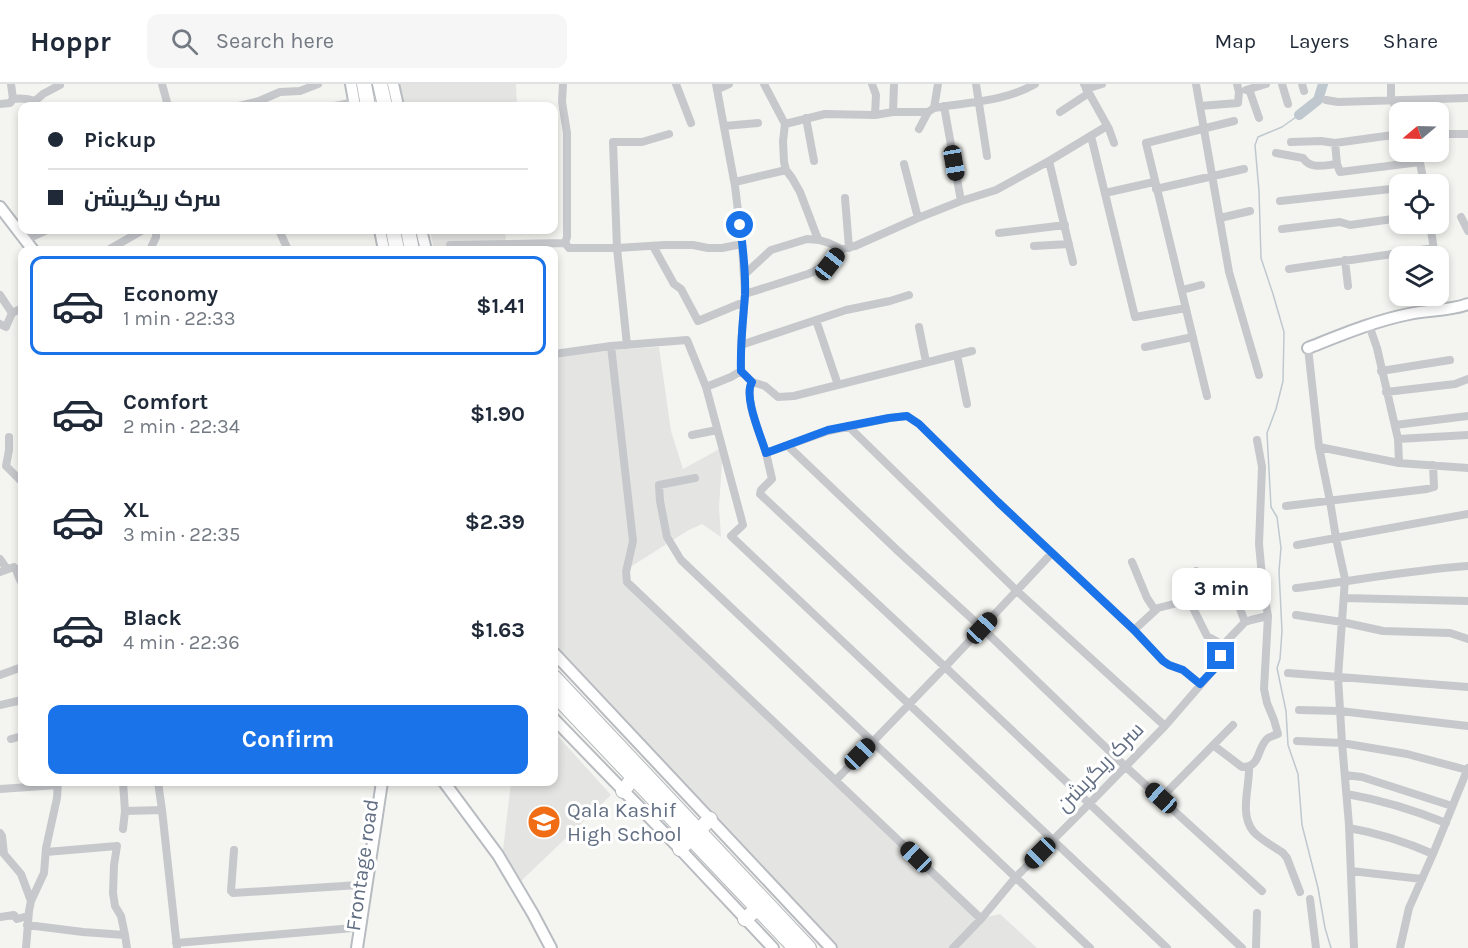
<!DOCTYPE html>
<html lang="en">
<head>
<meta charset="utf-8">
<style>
  body { margin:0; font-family:Karla,Cairo,sans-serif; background:#f6f6f7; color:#1f2937; height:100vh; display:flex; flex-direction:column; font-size:22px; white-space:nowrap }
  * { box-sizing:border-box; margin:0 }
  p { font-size:20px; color:#747a83 }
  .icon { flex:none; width:33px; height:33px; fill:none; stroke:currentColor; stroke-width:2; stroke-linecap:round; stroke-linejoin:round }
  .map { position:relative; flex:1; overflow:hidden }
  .sheet { position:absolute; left:18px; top:162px; width:540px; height:540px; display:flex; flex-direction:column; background:#fff; border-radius:12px; box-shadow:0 3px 9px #0003 }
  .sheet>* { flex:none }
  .top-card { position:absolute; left:18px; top:18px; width:540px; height:132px; border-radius:12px; box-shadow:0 3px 9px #0003; display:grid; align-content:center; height:132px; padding:0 30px; background:#fff }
  .needle { width:39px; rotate:251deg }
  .fabs { position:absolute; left:1389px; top:18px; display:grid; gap:12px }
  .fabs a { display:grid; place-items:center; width:60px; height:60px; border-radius:12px; background:#fff; box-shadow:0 3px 9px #0003; font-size:30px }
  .end { position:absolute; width:27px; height:27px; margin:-14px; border:8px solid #1a73e8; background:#fff; box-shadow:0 0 0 3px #fff }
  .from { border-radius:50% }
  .bubble { position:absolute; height:42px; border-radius:12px; background:#fff; box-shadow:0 3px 9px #0003; font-size:20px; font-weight:700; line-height:42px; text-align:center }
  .car { position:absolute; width:18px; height:36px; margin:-18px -9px; border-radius:8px; box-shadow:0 0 4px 2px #0007; background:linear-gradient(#222 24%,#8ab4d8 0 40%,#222 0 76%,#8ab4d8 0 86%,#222 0) }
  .top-card b { display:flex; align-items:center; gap:21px; height:57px; font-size:22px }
  .top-card b+b { border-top:2px solid #e0e1e3 }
  .top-card i { width:15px; height:15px; background:#1f2937 }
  ul { padding:10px 0 0; list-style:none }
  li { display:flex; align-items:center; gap:18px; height:99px; margin:0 12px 9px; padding:0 18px; border:3px solid transparent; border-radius:12px }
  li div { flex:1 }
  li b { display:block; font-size:22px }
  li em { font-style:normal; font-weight:700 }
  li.on { border-color:#1a73e8 }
  li>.icon { width:54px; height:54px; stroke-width:1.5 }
  .action { display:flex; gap:12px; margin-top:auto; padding:12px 30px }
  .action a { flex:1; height:69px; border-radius:12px; background:#1a73e8; color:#fff; font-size:24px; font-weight:700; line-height:69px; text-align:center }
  header { display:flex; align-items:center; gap:36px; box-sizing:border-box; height:84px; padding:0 30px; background:#fff; border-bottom:2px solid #e0e1e3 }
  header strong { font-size:28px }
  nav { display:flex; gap:33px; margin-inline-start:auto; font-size:21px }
  .search { width:420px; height:54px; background:#f6f6f7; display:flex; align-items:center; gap:15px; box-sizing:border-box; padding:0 21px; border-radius:12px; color:#747a83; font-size:22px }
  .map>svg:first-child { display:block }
  .built { fill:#e4e5e3 }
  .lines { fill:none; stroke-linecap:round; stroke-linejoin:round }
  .stream { stroke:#bfc8cf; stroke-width:1.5 }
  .river { stroke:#bfc8cf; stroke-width:10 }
  .secondary-casing { stroke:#b8bbc0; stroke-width:14 }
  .highway-casing { stroke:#b5b8bc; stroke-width:16 }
  .street { stroke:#c6c8cc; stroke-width:8 }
  .secondary { stroke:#fff; stroke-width:10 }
  .highway { stroke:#fff; stroke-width:14 }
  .route { stroke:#1a73e8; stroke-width:8 }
  .labels { text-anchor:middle; stroke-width:6; stroke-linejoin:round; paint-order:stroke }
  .street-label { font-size:21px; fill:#616e83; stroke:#fff }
  .poi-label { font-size:21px; fill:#616e83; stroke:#fff; text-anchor:start }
</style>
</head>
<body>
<header>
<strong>Hoppr</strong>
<div class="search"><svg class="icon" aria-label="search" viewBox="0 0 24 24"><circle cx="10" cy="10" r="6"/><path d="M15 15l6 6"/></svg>Search here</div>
<nav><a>Map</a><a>Layers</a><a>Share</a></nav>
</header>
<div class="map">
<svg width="1468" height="864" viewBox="0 0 1468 864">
  <rect width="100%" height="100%" fill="#f4f5f0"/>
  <path class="built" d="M393,0H516L517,22H400Z
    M430,146H505L506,158H541L542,166H434Z
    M554,259L555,269L659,263L671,347L683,385L723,363L719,423L721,453L702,440L687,447L621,489L750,613L986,833L1000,830L1037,864H835L554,562Z
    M556,650L611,711L520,798L503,766L511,698H554V652Z"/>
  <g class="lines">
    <path class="stream" d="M1299,31L1282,43L1258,53L1255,61L1259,107L1261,174L1273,210L1284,248L1283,297L1276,325L1267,349L1271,423L1277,433L1281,464L1279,487L1282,547L1280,575L1277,584L1286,627L1288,661L1298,690L1302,741L1318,804L1325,844L1331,864"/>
    <path class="river" d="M1299,31L1318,16L1323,0"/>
    <g class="secondary-casing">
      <path id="secondary" d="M351,0L355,22
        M393,0L398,22
        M0,123L33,166
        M380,146L384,166
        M421,146L426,166
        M1308,264C1341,251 1374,237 1409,230C1428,226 1449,227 1468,220
        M554,569L831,864
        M554,635L680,765L773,864
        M444,698L498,771L533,830L551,864
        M357,864L382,698"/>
    </g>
    <g class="highway-casing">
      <path id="highway" d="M364,0L368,22
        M380,0L385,22
        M393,146L397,166
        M408,146L412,166
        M554,593L809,864
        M554,610L795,864
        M623,707L633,694
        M680,765L710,735
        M745,835L758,824"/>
    </g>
    <path class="street" d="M11,0L13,15
      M162,0L168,22
      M676,0L691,39
      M764,0L785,40L783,57L784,78L786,86L792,94L800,108L816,150L819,156L829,159L841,165
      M872,0L876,11L875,31
      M976,0L987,72
      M1084,0L1109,45L1114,59
      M1196,0L1229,188L1259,291
      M1282,0L1288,20
      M1302,0L1304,7
      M1391,0V16L1402,28
      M718,5L729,0
      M1086,5L1102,0
      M1249,5L1259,34
      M1246,6L1266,0
      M1326,16L1338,18L1468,14
      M0,20L10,19L13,15C21,14 27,14 35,17L43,10L60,1
      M239,22L259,17L280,8L300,7L318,0
      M335,22L355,18
      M944,22L961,117
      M1200,22L1238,19L1239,8L1237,0
      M934,24L938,0
      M893,28L894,0
      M1060,28L1089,9
      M806,34L814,77
      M785,40L825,30L875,31L893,28H928
      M724,42L758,39
      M919,45L928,28L934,24C968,18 1004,18 1035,0
      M1438,50H1468
      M1091,52L1135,233L1186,224
      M1291,58L1321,57L1335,59L1400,50
      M1335,59L1337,80L1340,88L1420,78
      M1418,68L1424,100
      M1276,69L1303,74C1311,86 1325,81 1337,80
      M1049,77L1073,178
      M904,80L918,134
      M735,98L786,86
      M1156,105L1244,85
      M1105,109L1154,98
      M845,114L849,164
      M1280,117L1400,104
      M1461,133L1468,147
      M1220,134L1250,127
      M1430,140L1435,172
      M1282,145L1340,138L1350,141L1400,134
      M279,146L288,166
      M999,149L1065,141
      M25,156L47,146
      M565,159L569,164H617L665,161H693L708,164H722L742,160
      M450,161L565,159L567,153V49L562,18L563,0
      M653,162L674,200L681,205L698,237L744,218
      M1034,162L1069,160
      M108,166L143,146
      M150,166L156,153V146
      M1345,176L1348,202
      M1289,185L1434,164
      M745,190L771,166L807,155L819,156
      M1182,206L1201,201
      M745,210L808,190L830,180L841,165L855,162L918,134L961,117L996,106L1049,77L1107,42
      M0,211L12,229
      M1436,212L1438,226
      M816,236L838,301
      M0,240L6,243L12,229L22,224
      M1369,241L1377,264L1398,355L1399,379
      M919,243L926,278
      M627,261L617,164L613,58H642L669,50
      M741,261L846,226L890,217L909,211
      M611,262L633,457L626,488L627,498L981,835
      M1145,263L1193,253
      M1308,264L1319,363L1330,417L1336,454L1345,495L1338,593L1342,659L1349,741L1354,864
      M554,270L611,262L687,256L706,303L743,441L731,452L1167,864
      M957,271L967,320
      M741,287L752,298L765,302L778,313L794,312L972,267
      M1381,287L1450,276
      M752,298C743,313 761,352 766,369
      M706,303L731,293L741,287V261L745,210L742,160L735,102L716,0
      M1386,308L1455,300L1468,295
      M1207,312L1146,59L1234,37
      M1395,341L1468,332
      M848,342L1017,507L1165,642
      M692,351L717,346
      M9,353V366L6,382L22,398
      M1398,355L1468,351
      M788,362L898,467L982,544L1126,683L1262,807
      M1319,363L1399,379L1468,384
      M695,394L659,401L660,417L667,453L681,476L1090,864
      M1286,422L1427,405L1434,403L1433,381
      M1297,461L1468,430
      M0,475L7,485
      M1132,478L1147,514L1155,526
      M0,488L14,483C18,487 18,495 22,499
      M1296,504C1353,497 1410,486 1468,482
      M1344,514L1468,517
      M1189,516L1207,552L1223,561
      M1237,517L1245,538
      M1296,531L1342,538L1383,547L1450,549L1468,555
      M1134,546L1158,524L1189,516L1203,508L1202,502L1196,487
      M1288,589L1468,603
      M0,591L22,583
      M1200,600L1183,586L1169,581L1163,577L1134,546L998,418L919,340L907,332L889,334L828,347L766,369L772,395L761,406L760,410L945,583L1242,864
      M0,621L22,616
      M1299,626L1340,627L1468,642
      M11,655L22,652
      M1297,657L1342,659L1407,670L1467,686
      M1213,661L1242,683C1262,683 1256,664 1268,654C1271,652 1276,651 1278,650L1274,636L1267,619L1264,605L1268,532L1263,503L1259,460L1262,383L1257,356
      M1249,682C1250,703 1239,729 1253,747C1258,754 1276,764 1283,769L1287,774L1300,808
      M1345,691L1362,693L1452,722
      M836,696L945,583L1052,469
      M123,698L125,727L123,745
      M158,698L162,726L177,864
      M0,705L58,701
      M1347,710C1381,716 1414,726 1446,739
      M1161,714L1233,641
      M125,727L162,726
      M1349,744C1378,749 1406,758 1433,770
      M0,749L2,752L4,770L21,790L31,817
      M234,766L231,807L233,809L359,801
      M46,768L117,762L114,781L113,809L115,822L121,832L125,851
      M1351,787L1422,795
      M1310,815L1316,864
      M0,833L14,831L17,835L28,832
      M27,841L83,848L125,851L127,864
      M176,859L353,844
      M26,864L29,827L31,817L44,789L46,764L57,714L58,698
      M953,864L981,835L1015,794L1090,719L1165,642L1217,582L1221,572L1223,561L1245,538L1251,536L1268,532
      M1256,864L1257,829
      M1400,864L1409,824L1433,770L1468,684"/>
    <use href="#secondary" class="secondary"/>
    <use href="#highway" class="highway"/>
  </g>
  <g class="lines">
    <path class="route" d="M740,141C743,164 746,188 745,211C743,237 740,262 741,287L752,298C743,312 761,352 766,369L828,346L889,334L907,332L919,340L998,418L1134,546L1163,577L1169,581L1183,586L1200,600L1217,582L1221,572"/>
  </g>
  <defs>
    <g id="school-disc" transform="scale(1.725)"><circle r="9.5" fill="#f06d15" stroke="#fff"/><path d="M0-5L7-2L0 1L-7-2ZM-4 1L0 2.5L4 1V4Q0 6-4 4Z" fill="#fff"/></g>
  </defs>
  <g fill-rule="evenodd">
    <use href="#school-disc" x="544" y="738"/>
  </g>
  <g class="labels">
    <g class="street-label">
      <text transform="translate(1100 683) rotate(-46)" y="7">سرک ریگریشن</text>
      <text transform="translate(362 781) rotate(-82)" y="7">Frontage road</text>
    </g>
    <g class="poi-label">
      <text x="567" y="733">Qala Kashif<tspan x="567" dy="24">High School</tspan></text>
    </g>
  </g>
</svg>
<div class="fabs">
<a><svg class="needle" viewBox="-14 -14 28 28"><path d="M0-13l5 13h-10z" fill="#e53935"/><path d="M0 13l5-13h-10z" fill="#747a83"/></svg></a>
<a><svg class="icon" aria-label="locate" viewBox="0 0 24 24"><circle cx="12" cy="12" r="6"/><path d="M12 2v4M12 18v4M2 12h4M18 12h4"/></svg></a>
<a><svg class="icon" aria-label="layers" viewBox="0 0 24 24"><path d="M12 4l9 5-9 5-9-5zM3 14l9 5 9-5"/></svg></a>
</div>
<i class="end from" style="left:740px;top:141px"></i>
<i class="end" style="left:1221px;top:572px"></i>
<div class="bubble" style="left:1172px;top:484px;width:99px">3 min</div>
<i class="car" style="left:954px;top:79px;rotate:170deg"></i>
<i class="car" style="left:830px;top:180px;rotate:38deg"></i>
<i class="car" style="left:982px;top:544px;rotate:43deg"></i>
<i class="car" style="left:860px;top:670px;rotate:44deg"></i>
<i class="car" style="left:1161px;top:714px;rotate:312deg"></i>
<i class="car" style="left:1040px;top:769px;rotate:225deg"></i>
<i class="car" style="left:916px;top:773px;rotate:314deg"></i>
<div class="top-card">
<b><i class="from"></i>Pickup</b>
<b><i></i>سرک ریگریشن</b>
</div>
<section class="sheet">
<ul>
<li class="on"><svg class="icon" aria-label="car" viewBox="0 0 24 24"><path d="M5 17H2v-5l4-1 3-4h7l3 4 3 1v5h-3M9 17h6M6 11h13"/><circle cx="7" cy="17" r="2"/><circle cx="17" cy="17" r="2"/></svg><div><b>Economy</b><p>1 min · 22:33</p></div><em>$1.41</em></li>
<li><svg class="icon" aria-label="car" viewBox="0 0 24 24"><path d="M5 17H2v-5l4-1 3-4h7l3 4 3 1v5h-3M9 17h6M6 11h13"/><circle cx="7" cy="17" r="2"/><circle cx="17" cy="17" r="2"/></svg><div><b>Comfort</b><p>2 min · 22:34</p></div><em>$1.90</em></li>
<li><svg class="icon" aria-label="car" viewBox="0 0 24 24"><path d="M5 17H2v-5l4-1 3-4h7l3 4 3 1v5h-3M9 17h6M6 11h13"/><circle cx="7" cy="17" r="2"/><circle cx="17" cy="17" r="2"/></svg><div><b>XL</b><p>3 min · 22:35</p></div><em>$2.39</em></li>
<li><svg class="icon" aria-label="car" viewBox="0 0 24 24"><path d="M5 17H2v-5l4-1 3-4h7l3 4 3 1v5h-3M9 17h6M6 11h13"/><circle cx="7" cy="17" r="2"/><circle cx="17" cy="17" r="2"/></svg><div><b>Black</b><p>4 min · 22:36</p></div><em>$1.63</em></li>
</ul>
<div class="action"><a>Confirm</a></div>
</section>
</div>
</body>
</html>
